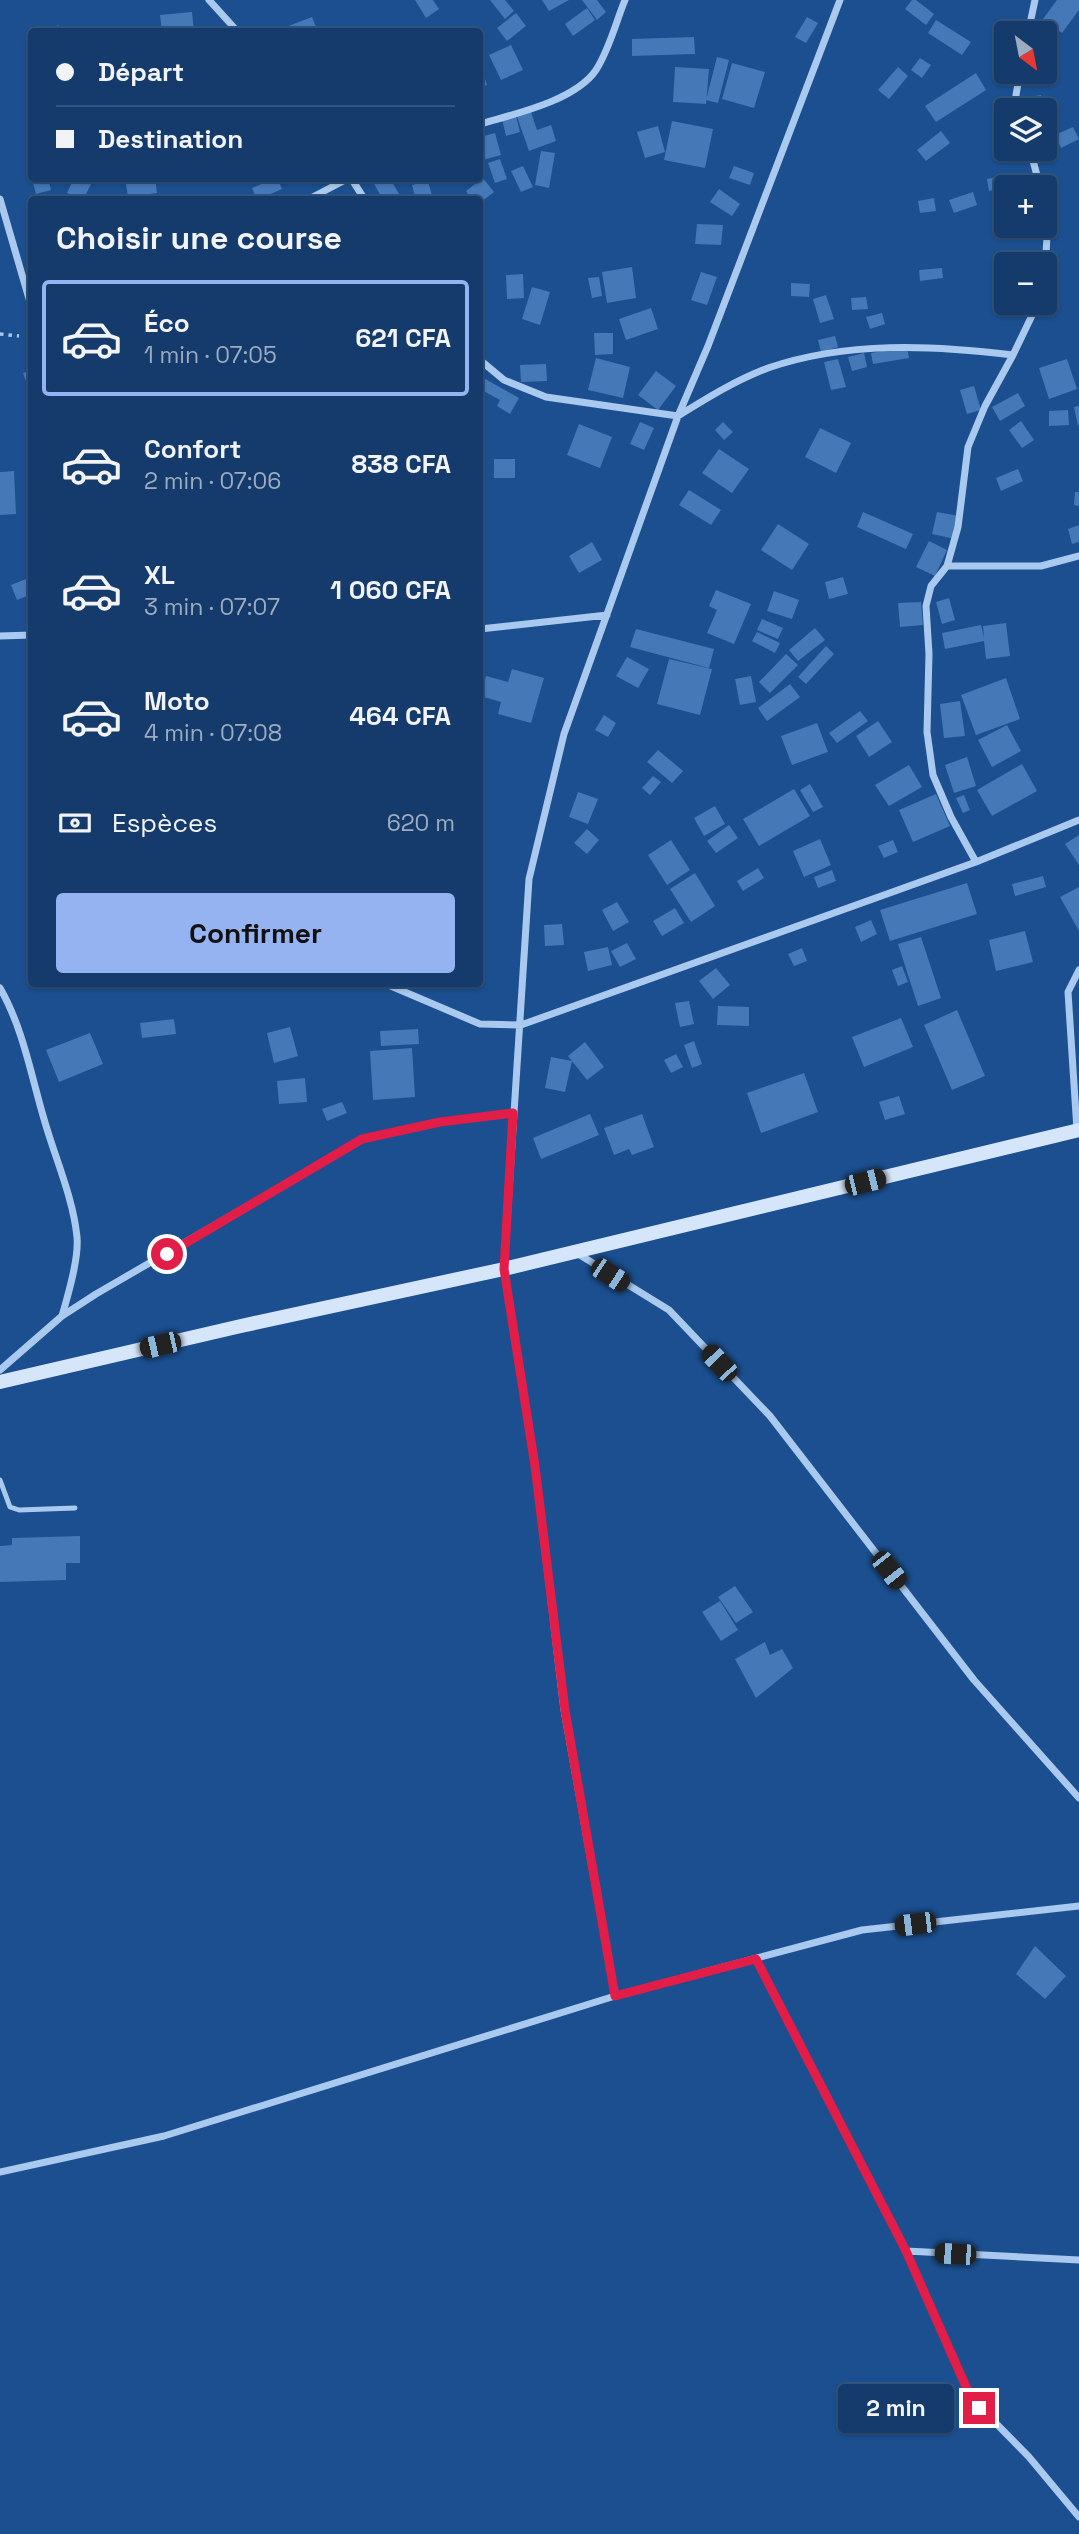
<!DOCTYPE html>
<html lang="fr">
<head>
<meta charset="utf-8">
<style>
  body { margin:0; font-family:"Space Grotesk",sans-serif; background:#1d4271; color:#f1f3f6; height:100vh; display:flex; flex-direction:column; font-size:26px; white-space:nowrap }
  * { box-sizing:border-box; margin:0 }
  p { font-size:23px; color:#9dadc1 }
  .icon { flex:none; width:38px; height:38px; fill:none; stroke:currentColor; stroke-width:2; stroke-linecap:round; stroke-linejoin:round }
  .map { position:relative; flex:1; overflow:hidden }
  .side { position:absolute; left:28px; top:196px; width:455px; height:791px; display:flex; flex-direction:column; background:#143b6b; border-radius:7px; box-shadow:0 2px 5px #0004,0 0 0 2px #33557e }
  .side>* { flex:none }
  .hud { position:absolute; left:28px; top:28px; width:455px; height:154px; border-radius:7px; box-shadow:0 2px 5px #0004,0 0 0 2px #33557e; display:grid; align-content:center; height:154px; padding:0 28px; background:#143b6b }
  .needle { width:46px; rotate:148deg }
  .controls { position:absolute; left:994px; top:21px; display:grid; gap:14px }
  .controls a { display:grid; place-items:center; width:63px; height:63px; border-radius:7px; background:#143b6b; box-shadow:0 2px 5px #0004,0 0 0 2px #33557e; font-size:35px }
  .end { position:absolute; width:32px; height:32px; margin:-16px; border:9px solid #e11d48; background:#fff; box-shadow:0 0 0 4px #fff }
  .from { border-radius:50% }
  .bubble { position:absolute; height:49px; border-radius:7px; background:#143b6b; box-shadow:0 2px 5px #0004,0 0 0 2px #33557e; font-size:23px; font-weight:600; line-height:49px; text-align:center }
  .car { position:absolute; width:21px; height:42px; margin:-21px -10px; border-radius:9px; box-shadow:0 0 5px 2px #0007; background:linear-gradient(#222 24%,#8ab4d8 0 40%,#222 0 76%,#8ab4d8 0 86%,#222 0) }
  .hud b { display:flex; align-items:center; gap:24px; height:66px; font-size:26px }
  .hud b+b { border-top:2px solid #33557e }
  .hud i { width:18px; height:18px; background:#f1f3f6 }
  ul { padding:0; list-style:none }
  li { display:flex; align-items:center; gap:21px; height:116px; margin:0 14px 10px; padding:0 14px; border:4px solid transparent; border-radius:7px }
  li div { flex:1 }
  li b { display:block; font-size:26px }
  li em { font-style:normal; font-weight:600 }
  li.active { border-color:#95b2f1 }
  li>.icon { width:63px; height:63px; stroke-width:1.5 }
  h2 { padding:0 28px; font-size:32px; line-height:84px }
  .pay { display:flex; align-items:center; gap:18px; height:77px; padding:0 28px; font-size:26px }
  .pay p { margin-inline-start:auto }
  .action { display:flex; gap:14px; margin-top:auto; padding:14px 28px }
  .action a { flex:1; height:80px; border-radius:7px; background:#95b2f1; color:#111; font-size:28px; font-weight:600; line-height:80px; text-align:center }
  .map>svg:first-child { display:block }
  .building { fill:#4478b7 }
  .lines { fill:none; stroke-linecap:round; stroke-linejoin:round }
  .path { stroke:#a9c9ee; stroke-width:3.5; stroke-dasharray:3.5 5; stroke-linecap:butt }
  .service { stroke:#a9c9ee; stroke-width:5 }
  .minor { stroke:#a9c9ee; stroke-width:7 }
  .secondary { stroke:#d6e6fa; stroke-width:14 }
  .route { stroke:#e11d48; stroke-width:9 }
</style>
</head>
<body>
<div class="map">
<svg width="1079" height="2534" viewBox="0 0 1079 2534">
  <rect width="100%" height="100%" fill="#1b4f8f"/>
  <path class="building" d="M415,0H433L439,9L426,18Z
    M490,0H505L514,11L505,19Z
    M542,0H569L549,11Z
    M582,0H597L606,12L597,20Z
    M912,0H916L934,14L926,25L905,9Z
    M1057,0H1079V10L1062,33L1043,19Z
    M587,8L595,20L573,36L565,24Z
    M192,12L194,32H162L160,15Z
    M516,13L526,26L507,41L497,28Z
    M312,17L318,32H287L286,27Z
    M807,17L818,23L806,43L795,37Z
    M936,20L971,42L962,55L928,33Z
    M58,25L62,32H47Z
    M694,37L695,54L632,56V39Z
    M511,45L523,70L501,80L489,55Z
    M717,57L729,60L718,103L706,100Z
    M920,58L931,65L922,78L911,70Z
    M480,63L487,85L480,88Z
    M732,63L765,72L754,108L722,99Z
    M675,67L709,69L706,104L673,102Z
    M898,67L908,76L889,99L878,90Z
    M976,73L986,90L936,122L925,106Z
    M1041,95L1044,110H1032L1030,97Z
    M530,109L537,130L551,125L556,141L529,151L516,114Z
    M516,116L520,132L506,136L502,119Z
    M672,121L713,129L705,168L664,160Z
    M658,126L665,152L645,158L637,132Z
    M1073,127L1079,139L1061,148L1055,135Z
    M941,131L950,143L926,161L917,150Z
    M495,133L501,155L483,160L480,137Z
    M1006,143V149H1010L1011,154L998,157L995,146Z
    M541,151L555,153L549,188L535,185Z
    M500,159L507,179L495,183L488,163Z
    M523,166L533,187L521,192L511,171Z
    M734,166L754,173L750,185L729,178Z
    M1009,175L1011,186L989,191L987,179Z
    M38,178H48L51,190L36,194L32,180Z
    M74,178H94L83,200L67,193Z
    M125,178H155L157,193L128,197Z
    M275,178H277L282,189L257,200L252,188Z
    M371,178H390L399,194L389,200H383Z
    M483,178L494,192L480,203V200H472L466,191Z
    M428,181L433,200H416L412,185Z
    M719,189L740,204L732,216L710,202Z
    M973,192L977,205L954,213L949,200Z
    M934,198L936,211L920,213L918,201Z
    M697,224L723,225L721,245L695,244Z
    M632,267L636,298L607,303L602,272Z
    M942,268L943,278L920,281L919,270Z
    M701,272L717,277L707,305L691,300Z
    M523,274L524,298L507,299L506,275Z
    M599,277L602,296L592,298L588,278Z
    M791,283L810,284L809,297L791,296Z
    M532,287L550,292L540,325L522,319Z
    M826,295L834,319L820,323L813,299Z
    M866,297L868,309L852,310L851,298Z
    M651,308L658,329L626,340L619,319Z
    M882,313L885,324L870,329L866,317Z
    M594,333H613V354L595,355Z
    M835,336L838,347L821,352L818,340Z
    M907,347L909,358L873,364L871,353Z
    M864,353L867,367L852,371L848,357Z
    M596,358L630,367L623,398L588,390Z
    M838,359L846,387L831,390L824,362Z
    M1067,359L1077,389L1049,399L1039,368Z
    M546,364L547,381L521,382L520,365Z
    M32,370V386L28,387L23,373Z
    M656,371L676,386L658,410L638,395Z
    M480,376L519,398L510,414L497,406L500,400L480,389Z
    M974,386L981,410L967,414L960,390Z
    M1018,393L1025,406L1000,421L992,407Z
    M1079,406V425L1078,426L1074,407Z
    M1068,410L1069,425L1049,426V411Z
    M1021,421L1034,440L1022,448L1009,430Z
    M640,422L654,428L644,450L630,444Z
    M723,422L733,432L724,440L715,430Z
    M579,424L612,437L600,468L567,455Z
    M820,428L851,443L836,473L805,457Z
    M719,449L749,469L732,493L702,473Z
    M494,459H515V478H494Z
    M1018,469L1023,481L1001,491L996,478Z
    M14,471L16,514L0,515V472Z
    M689,490L721,510L711,525L679,505Z
    M1075,492H1079V506L1074,505Z
    M863,512L913,534L906,549L857,527Z
    M937,512L959,516L955,539L932,534Z
    M778,524L809,544L792,570L761,550Z
    M1079,525V542L1072,544L1068,529Z
    M929,541L947,550L935,576L916,567Z
    M592,542L602,560L579,573L569,556Z
    M843,577L848,594L829,599L825,582Z
    M26,579L32,594L17,600L11,585Z
    M716,590L751,604L734,644L707,633L717,610L709,606Z
    M774,591L799,600L792,619L767,611Z
    M949,598L955,620L942,624L936,602Z
    M921,602L923,625L900,627L898,603Z
    M762,619L783,628L778,639L757,630Z
    M1006,623L1010,656L986,659L984,641L945,649L942,633L981,625L984,638L983,626Z
    M815,628L825,640L798,661L789,650Z
    M636,629L714,649L709,668L630,647Z
    M757,632L780,643L775,653L752,641Z
    M826,646L834,654L806,684L798,677Z
    M786,654L798,665L770,693L759,682Z
    M627,657L649,669L638,688L616,676Z
    M669,659L712,669L700,715L657,704Z
    M512,669L544,678L531,723L498,714L501,702L480,696L486,676L508,682Z
    M751,676L756,702L740,705L735,679Z
    M1006,678L1020,719L976,735L961,695Z
    M790,684L800,697L767,721L758,708Z
    M960,701L965,736L944,738L940,704Z
    M860,711L868,721L837,743L829,733Z
    M604,715L616,723L608,737L595,730Z
    M878,721L892,742L869,757L856,736Z
    M817,723L828,752L792,765L781,736Z
    M1007,725L1021,751L992,767L978,740Z
    M658,750L683,771L672,783L647,762Z
    M967,757L976,786L954,793L945,765Z
    M1022,764L1037,791L992,816L977,790Z
    M909,765L922,787L889,806L875,785Z
    M653,776L661,782L650,795L642,788Z
    M810,784L823,807L813,812L800,790Z
    M794,789L810,816L759,846L743,819Z
    M578,792L598,799L588,824L569,817Z
    M936,794L950,826L913,842L899,810Z
    M964,795L970,810L963,813L956,798Z
    M715,806L725,824L704,836L694,818Z
    M729,825L738,838L716,853L707,841Z
    M587,829L599,840L587,854L574,843Z
    M1079,835V865L1065,844Z
    M820,839L831,865L804,877L793,851Z
    M671,840L690,870L667,885L648,855Z
    M893,840L898,852L884,858L878,846Z
    M758,868L764,878L743,891L737,881Z
    M832,870L836,881L818,888L814,877Z
    M695,873L715,906L691,922L670,889Z
    M1043,876L1046,887L1015,896L1012,884Z
    M967,883L977,914L890,941L880,910Z
    M1079,887V931L1060,897Z
    M617,902L629,922L613,931L602,910Z
    M675,908L684,923L662,936L653,921Z
    M871,920L877,934L861,942L855,927Z
    M562,924L564,945L545,946L544,925Z
    M1025,931L1033,962L996,971L989,940Z
    M921,937L941,998L918,1006L898,944Z
    M627,943L636,959L620,967L611,951Z
    M608,947L612,965L588,971L584,952Z
    M802,948L807,961L794,966L788,954Z
    M902,966L908,982L898,986L892,970Z
    M716,968L730,985L713,999L699,981Z
    M689,1001L694,1024L680,1027L675,1003Z
    M718,1006L749,1007V1026L717,1025Z
    M957,1010L985,1076L952,1090L924,1025Z
    M901,1018L913,1047L864,1067L852,1037Z
    M174,1019L176,1034L142,1038L140,1023Z
    M290,1027L298,1056L274,1063L267,1033Z
    M418,1029L419,1044L381,1046L380,1031Z
    M90,1033L103,1064L59,1082L46,1050Z
    M694,1041L702,1064L692,1068L684,1045Z
    M585,1042L604,1067L587,1080L568,1056Z
    M412,1048L415,1097L373,1100L370,1051Z
    M676,1054L683,1067L671,1073L664,1060Z
    M551,1057L572,1061L565,1092L545,1088Z
    M804,1073L818,1112L761,1133L747,1093Z
    M305,1078L307,1102L279,1104L277,1081Z
    M899,1096L905,1114L885,1120L879,1102Z
    M342,1102L347,1113L327,1121L322,1109Z
    M590,1114L599,1135L541,1159L533,1138Z
    M642,1114L654,1147L632,1155L629,1149L614,1155L604,1128Z
    M80,1536V1563H66V1580L0,1582V1546L12,1545V1538Z
    M735,1586L753,1612L736,1623L718,1597Z
    M720,1601L738,1630L721,1641L702,1612Z
    M765,1642L770,1655L782,1649L793,1668L756,1698L735,1659Z
    M1035,1946L1066,1976L1045,1999L1016,1974Z"/>
  <g class="lines">
    <path class="path" d="M0,334L19,336"/>
    <path class="service" d="M0,1480L10,1507L19,1510L75,1508"/>
    <path class="minor" d="M209,0L238,32
      M1028,33L1035,0
      M1018,110L1016,95L1020,72
      M480,124C514,114 575,101 596,70C609,50 616,22 625,0
      M1030,149L1040,187
      M351,178L365,200
      M0,199L32,309
      M307,200L349,178
      M1045,207L1048,220L1045,270
      M32,328V344
      M480,360L504,380L546,397L678,416C707,398 736,380 768,368C847,341 932,345 1013,355
      M947,566H1041L1079,556
      M480,629L607,615
      M0,636L32,635
      M976,862L951,817L933,775L927,732L929,654L926,606L931,586L947,566L958,527L968,447L985,406L1013,355L1038,303
      M386,984L480,1024L521,1025L976,862L1079,820
      M0,988C23,1028 31,1075 44,1119C55,1158 73,1197 77,1237C79,1258 68,1295 62,1316
      M1077,1130L1068,992L1079,970
      M575,1252L669,1310L770,1416L974,1680L1079,1798
      M0,1370L62,1316L96,1294L363,1139L440,1122L513,1113
      M756,1959L906,2251L971,2398L1029,2457L1079,2517
      M615,1996L564,1710L535,1466L504,1269L529,879L564,734L678,416L708,346L840,0
      M0,2172L164,2136L615,1996L862,1930L1079,1906
      M906,2251L1079,2260"/>
    <path class="secondary" d="M0,1382L241,1326L504,1269L1079,1130"/>
  </g>
  <g class="lines">
    <path class="route" d="M167,1254L362,1139L440,1122L513,1113L504,1269L535,1466L565,1710L615,1996L756,1959L906,2251L971,2398L979,2408"/>
  </g>
</svg>
<div class="controls">
<a><svg class="needle" viewBox="-14 -14 28 28"><path d="M0-13l5 13h-10z" fill="#e53935"/><path d="M0 13l5-13h-10z" fill="#9dadc1"/></svg></a>
<a><svg class="icon" aria-label="layers" viewBox="0 0 24 24"><path d="M12 4l9 5-9 5-9-5zM3 14l9 5 9-5"/></svg></a>
<a>+</a>
<a>−</a>
</div>
<i class="end from" style="left:167px;top:1254px"></i>
<i class="end" style="left:979px;top:2408px"></i>
<div class="bubble" style="left:838px;top:2384px;width:116px">2 min</div>
<i class="car" style="left:865px;top:1182px;rotate:76deg"></i>
<i class="car" style="left:610px;top:1275px;rotate:123deg"></i>
<i class="car" style="left:160px;top:1345px;rotate:257deg"></i>
<i class="car" style="left:719px;top:1363px;rotate:317deg"></i>
<i class="car" style="left:889px;top:1570px;rotate:142deg"></i>
<i class="car" style="left:915px;top:1924px;rotate:263deg"></i>
<i class="car" style="left:955px;top:2254px;rotate:273deg"></i>
<div class="hud">
<b><i class="from"></i>Départ</b>
<b><i></i>Destination</b>
</div>
<section class="side">
<h2>Choisir une course</h2>
<ul>
<li class="active"><svg class="icon" aria-label="car" viewBox="0 0 24 24"><path d="M5 17H2v-5l4-1 3-4h7l3 4 3 1v5h-3M9 17h6M6 11h13"/><circle cx="7" cy="17" r="2"/><circle cx="17" cy="17" r="2"/></svg><div><b>Éco</b><p>1 min · 07:05</p></div><em>621 CFA</em></li>
<li><svg class="icon" aria-label="car" viewBox="0 0 24 24"><path d="M5 17H2v-5l4-1 3-4h7l3 4 3 1v5h-3M9 17h6M6 11h13"/><circle cx="7" cy="17" r="2"/><circle cx="17" cy="17" r="2"/></svg><div><b>Confort</b><p>2 min · 07:06</p></div><em>838 CFA</em></li>
<li><svg class="icon" aria-label="car" viewBox="0 0 24 24"><path d="M5 17H2v-5l4-1 3-4h7l3 4 3 1v5h-3M9 17h6M6 11h13"/><circle cx="7" cy="17" r="2"/><circle cx="17" cy="17" r="2"/></svg><div><b>XL</b><p>3 min · 07:07</p></div><em>1 060 CFA</em></li>
<li><svg class="icon" aria-label="car" viewBox="0 0 24 24"><path d="M5 17H2v-5l4-1 3-4h7l3 4 3 1v5h-3M9 17h6M6 11h13"/><circle cx="7" cy="17" r="2"/><circle cx="17" cy="17" r="2"/></svg><div><b>Moto</b><p>4 min · 07:08</p></div><em>464 CFA</em></li>
</ul>
<div class="pay"><svg class="icon" aria-label="cash" viewBox="0 0 24 24"><path d="M3 7h18v10H3z"/><circle cx="12" cy="12" r="2"/></svg>Espèces<p>620 m</p></div>
<div class="action"><a>Confirmer</a></div>
</section>
</div>
</body>
</html>
